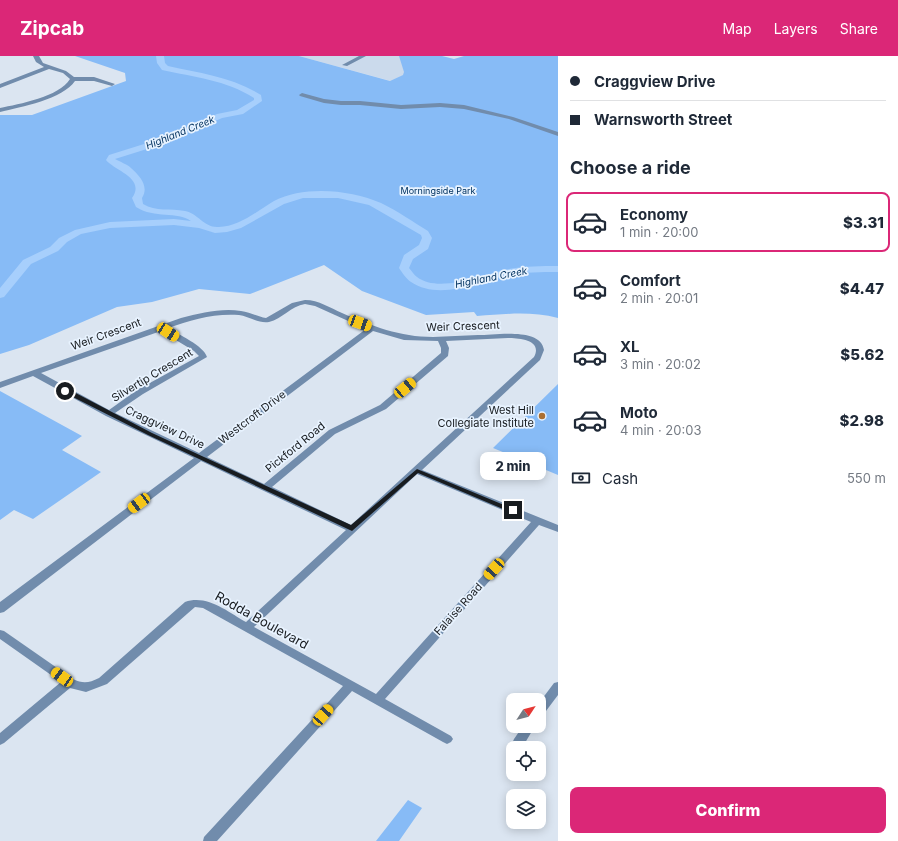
<!DOCTYPE html>
<html lang="en">
<head>
<meta charset="utf-8">
<style>
  body { margin:0; font-family:Inter,sans-serif; background:#f6f6f7; color:#1f2937; height:100vh; display:flex; flex-direction:column; font-size:15px; white-space:nowrap }
  * { box-sizing:border-box; margin:0 }
  p { font-size:13px; color:#747a83 }
  .icon { flex:none; width:22px; height:22px; fill:none; stroke:currentColor; stroke-width:2; stroke-linecap:round; stroke-linejoin:round }
  .map { position:relative; flex:1; overflow:hidden }
  .sheet { display:flex; flex-direction:column; background:#fff; width:340px }
  .sheet>* { flex:none }
  .banner { display:grid; align-content:center; height:88px; padding:0 12px; background:#fff }
  .needle { width:26px; rotate:54deg }
  .tools { position:absolute; left:506px; top:637px; display:grid; gap:8px }
  .tools a { display:grid; place-items:center; width:40px; height:40px; border-radius:8px; background:#fff; box-shadow:0 2px 10px #0003; font-size:20px }
  .end { position:absolute; width:18px; height:18px; margin:-9px; border:5px solid #181c20; background:#fff; box-shadow:0 0 0 2px #fff }
  .from { border-radius:50% }
  .bubble { position:absolute; height:28px; border-radius:8px; background:#fff; box-shadow:0 2px 10px #0003; font-size:13px; font-weight:800; line-height:28px; text-align:center }
  .car { position:absolute; width:12px; height:24px; margin:-12px -6px; border-radius:5px; box-shadow:0 0 3px 1px #0007; background:linear-gradient(#f5c518 24%,#345 0 40%,#f5c518 0 76%,#345 0 86%,#f5c518 0) }
  .banner b { display:flex; align-items:center; gap:14px; height:38px; font-size:15px }
  .banner b+b { border-top:1px solid #e0e1e3 }
  .banner i { width:10px; height:10px; background:#1f2937 }
  ul { padding:0; list-style:none }
  li { display:flex; align-items:center; gap:12px; height:60px; margin:0 8px 6px; padding:0 4px; border:2px solid transparent; border-radius:8px }
  li div { flex:1 }
  li b { display:block; font-size:15px }
  li em { font-style:normal; font-weight:800 }
  li.current { border-color:#db2777 }
  li>.icon { width:36px; height:36px; stroke-width:1.5 }
  h2 { padding:0 12px; font-size:18px; line-height:48px }
  .pay { display:flex; align-items:center; gap:10px; height:44px; padding:0 12px; font-size:15px }
  .pay p { margin-inline-start:auto }
  .action { display:flex; gap:8px; margin-top:auto; padding:8px 12px }
  .action a { flex:1; height:46px; border-radius:8px; background:#db2777; color:#fff; font-size:16px; font-weight:800; line-height:46px; text-align:center }
  header { display:flex; align-items:center; gap:24px; box-sizing:border-box; height:56px; padding:0 20px; background:#db2777; color:#fff }
  header strong { font-size:19px }
  nav { display:flex; gap:22px; margin-inline-start:auto; font-size:14px }
  main { display:flex; flex:1; min-height:0 }
  .map>svg:first-child { display:block }
  .built { fill:#cbdaec }
  .green { fill:#87bbf6 }
  .lines { fill:none; stroke-linecap:round; stroke-linejoin:round }
  .river { fill:#a7cffc; fill-rule:evenodd }
  .minor { fill:#718cac; fill-rule:evenodd }
  .route { fill:#181c20 }
  .poi-dot { fill:#ab6f32; stroke:#e8f3ff; stroke-width:1.5 }
  .labels { text-anchor:middle; stroke-width:3.5; stroke-linejoin:round; paint-order:stroke }
  .far-park-label { font-size:9px; fill:#013260; stroke:#e8f3ff }
  .far-water-label { font-size:10px; font-style:italic; fill:#00315f; stroke:#e8f3ff }
  .street-label { font-size:11px; fill:#181c20; stroke:#e8f3ff }
  .poi-label { font-size:11px; fill:#181c20; stroke:#e8f3ff; text-anchor:end }
  .near-street-label { font-size:13px; fill:#181c20; stroke:#e8f3ff }
</style>
</head>
<body>
<header>
<strong>Zipcab</strong>
<nav><a>Map</a><a>Layers</a><a>Share</a></nav>
</header>
<main>
<div class="map">
<svg width="558" height="785" viewBox="0 0 558 785">
  <rect width="100%" height="100%" fill="#dbe5f1"/>
  <path class="built" d="M299,0H400L405,18L391,25Z"/>
  <path class="green" d="M75,0H299L390,25L403,19L404,16L399,0H442L454,3L464,0H558V262C531,255 505,258 477,260L474,256L426,259L362,235L324,209L250,238L199,233L152,246L117,251L29,289L0,298V59H32L126,25L125,17Z
    M558,328V419L493,392Z
    M0,335L82,380L62,394L101,416L33,463L14,454L0,464Z
    M408,744L422,752L399,785H376Z"/>
  <g class="lines">
    <path class="river" d="M156,0H164L165,7L168,10C200,17 232,21 261,39L262,45L243,58L222,62L166,87L115,103C120,106 127,108 131,112C141,121 149,131 142,142L143,148C156,156 170,152 185,155C197,157 204,171 217,171C238,172 257,155 274,145C305,129 351,134 381,147C398,155 413,166 428,175L432,182L428,193L413,203L409,212C412,215 414,219 417,221C439,238 485,218 509,213C526,210 541,210 558,210V216C541,216 525,216 509,219C480,226 439,245 411,226C406,223 402,216 399,212L404,199L419,189L422,182L421,179L369,149L338,142H303L284,148L241,172L227,176L215,177L199,172L174,169L110,172L81,178L67,186L58,195L31,208L4,241L0,242V232L23,204L50,191L59,182L75,174L110,166L174,163L191,165C177,155 155,163 136,151L132,142C146,122 115,115 106,104L109,99L160,83L217,58L237,54L254,44V42C226,24 194,21 162,14L157,7Z"/>
    <path class="minor" d="M33,0H39L43,7L66,15L74,21H94L115,28L112,30L94,25H75C63,43 21,51 0,56V52C19,48 59,41 70,23L63,17L49,13L0,32V28L44,11L36,6Z
      M359,0H366L347,10L342,9Z
      M302,37L324,43L341,45H360L401,49L440,47L464,49L513,61L558,76V80L509,63L464,53L440,51L401,53L360,49H341L324,47L300,40L299,39Z
      M305,244C319,244 330,252 342,257C372,270 400,281 433,281C448,280 463,280 478,279C495,279 541,271 544,294L540,304L422,414L558,469V476L539,469L385,643L451,680L453,683L451,686L447,688L443,686L352,635L217,785H203L204,781L343,630L203,552L195,551L107,628L86,636L70,632L4,687L0,689V677L61,626L0,583V574L4,575L73,623C83,628 89,627 99,622L185,546C207,538 228,556 246,566L346,474L201,405L4,556L0,557V546L194,402L106,360L33,320L0,332V326L181,262C201,257 221,252 241,255C250,256 258,261 266,262L292,247ZM305,248L315,250L366,273L199,397L115,357L143,338L207,301C204,290 178,278 168,272C191,264 214,257 239,259C248,260 259,268 269,266C282,263 291,250 305,248ZM161,275L194,295L199,300L137,334L109,354L41,317ZM373,275L404,284L438,285L441,292V297L380,349L329,374L264,428L207,401ZM508,282C519,282 543,284 534,301L351,469L272,431L335,378L386,353L448,300L449,292L446,285ZM417,418L531,466L376,638L254,571Z
      M558,626V639L543,659L539,661V647L554,627Z
      M523,670H535L522,692H513V706L508,704L506,701L509,696L511,695L510,692L514,683Z"/>
  </g>
  <path class="route" d="M63,333H68L152,377L351,469L417,413L516,454L513,456H510L418,417L352,475L148,379L63,336Z"/>
  <circle class="poi-dot" cx="542" cy="360" r="4"/>
  <g class="labels">
    <g class="far-park-label">
      <text x="438" y="138">Morningside Park</text>
    </g>
    <g class="far-water-label">
      <text transform="translate(180 76) rotate(-22)" y="4">Highland Creek</text>
      <text transform="translate(491 221) rotate(-11)" y="4">Highland Creek</text>
    </g>
    <g class="street-label">
      <text transform="translate(463 270) rotate(-2)" y="4">Weir Crescent</text>
      <text transform="translate(106 278) rotate(-20)" y="4">Weir Crescent</text>
      <text transform="translate(152 319) rotate(-31)" y="4">Silvertip Crescent</text>
      <text transform="translate(252 361) rotate(-37)" y="4">Westcroft Drive</text>
      <text transform="translate(165 371) rotate(25)" y="4">Craggview Drive</text>
      <text transform="translate(295 391) rotate(-39)" y="4">Pickford Road</text>
      <text transform="translate(458 553) rotate(-48)" y="4">Falaise Road</text>
    </g>
    <g class="poi-label">
      <text x="534" y="358">West Hill<tspan x="534" dy="13">Collegiate Institute</tspan></text>
    </g>
    <g class="near-street-label">
      <text transform="translate(262 564) rotate(29)" y="5">Rodda Boulevard</text>
    </g>
  </g>
</svg>
<div class="tools">
<a><svg class="needle" viewBox="-14 -14 28 28"><path d="M0-13l5 13h-10z" fill="#e53935"/><path d="M0 13l5-13h-10z" fill="#747a83"/></svg></a>
<a><svg class="icon" aria-label="locate" viewBox="0 0 24 24"><circle cx="12" cy="12" r="6"/><path d="M12 2v4M12 18v4M2 12h4M18 12h4"/></svg></a>
<a><svg class="icon" aria-label="layers" viewBox="0 0 24 24"><path d="M12 4l9 5-9 5-9-5zM3 14l9 5 9-5"/></svg></a>
</div>
<i class="end from" style="left:65px;top:335px"></i>
<i class="end" style="left:513px;top:454px"></i>
<div class="bubble" style="left:480px;top:396px;width:66px">2 min</div>
<i class="car" style="left:360px;top:267px;rotate:110deg"></i>
<i class="car" style="left:168px;top:276px;rotate:123deg"></i>
<i class="car" style="left:405px;top:332px;rotate:50deg"></i>
<i class="car" style="left:139px;top:447px;rotate:233deg"></i>
<i class="car" style="left:494px;top:513px;rotate:222deg"></i>
<i class="car" style="left:62px;top:621px;rotate:305deg"></i>
<i class="car" style="left:323px;top:659px;rotate:42deg"></i>
</div>
<section class="sheet">
<div class="banner">
<b><i class="from"></i>Craggview Drive</b>
<b><i></i>Warnsworth Street</b>
</div>
<h2>Choose a ride</h2>
<ul>
<li class="current"><svg class="icon" aria-label="car" viewBox="0 0 24 24"><path d="M5 17H2v-5l4-1 3-4h7l3 4 3 1v5h-3M9 17h6M6 11h13"/><circle cx="7" cy="17" r="2"/><circle cx="17" cy="17" r="2"/></svg><div><b>Economy</b><p>1 min · 20:00</p></div><em>$3.31</em></li>
<li><svg class="icon" aria-label="car" viewBox="0 0 24 24"><path d="M5 17H2v-5l4-1 3-4h7l3 4 3 1v5h-3M9 17h6M6 11h13"/><circle cx="7" cy="17" r="2"/><circle cx="17" cy="17" r="2"/></svg><div><b>Comfort</b><p>2 min · 20:01</p></div><em>$4.47</em></li>
<li><svg class="icon" aria-label="car" viewBox="0 0 24 24"><path d="M5 17H2v-5l4-1 3-4h7l3 4 3 1v5h-3M9 17h6M6 11h13"/><circle cx="7" cy="17" r="2"/><circle cx="17" cy="17" r="2"/></svg><div><b>XL</b><p>3 min · 20:02</p></div><em>$5.62</em></li>
<li><svg class="icon" aria-label="car" viewBox="0 0 24 24"><path d="M5 17H2v-5l4-1 3-4h7l3 4 3 1v5h-3M9 17h6M6 11h13"/><circle cx="7" cy="17" r="2"/><circle cx="17" cy="17" r="2"/></svg><div><b>Moto</b><p>4 min · 20:03</p></div><em>$2.98</em></li>
</ul>
<div class="pay"><svg class="icon" aria-label="cash" viewBox="0 0 24 24"><path d="M3 7h18v10H3z"/><circle cx="12" cy="12" r="2"/></svg>Cash<p>550 m</p></div>
<div class="action"><a>Confirm</a></div>
</section>
</main>
</body>
</html>
